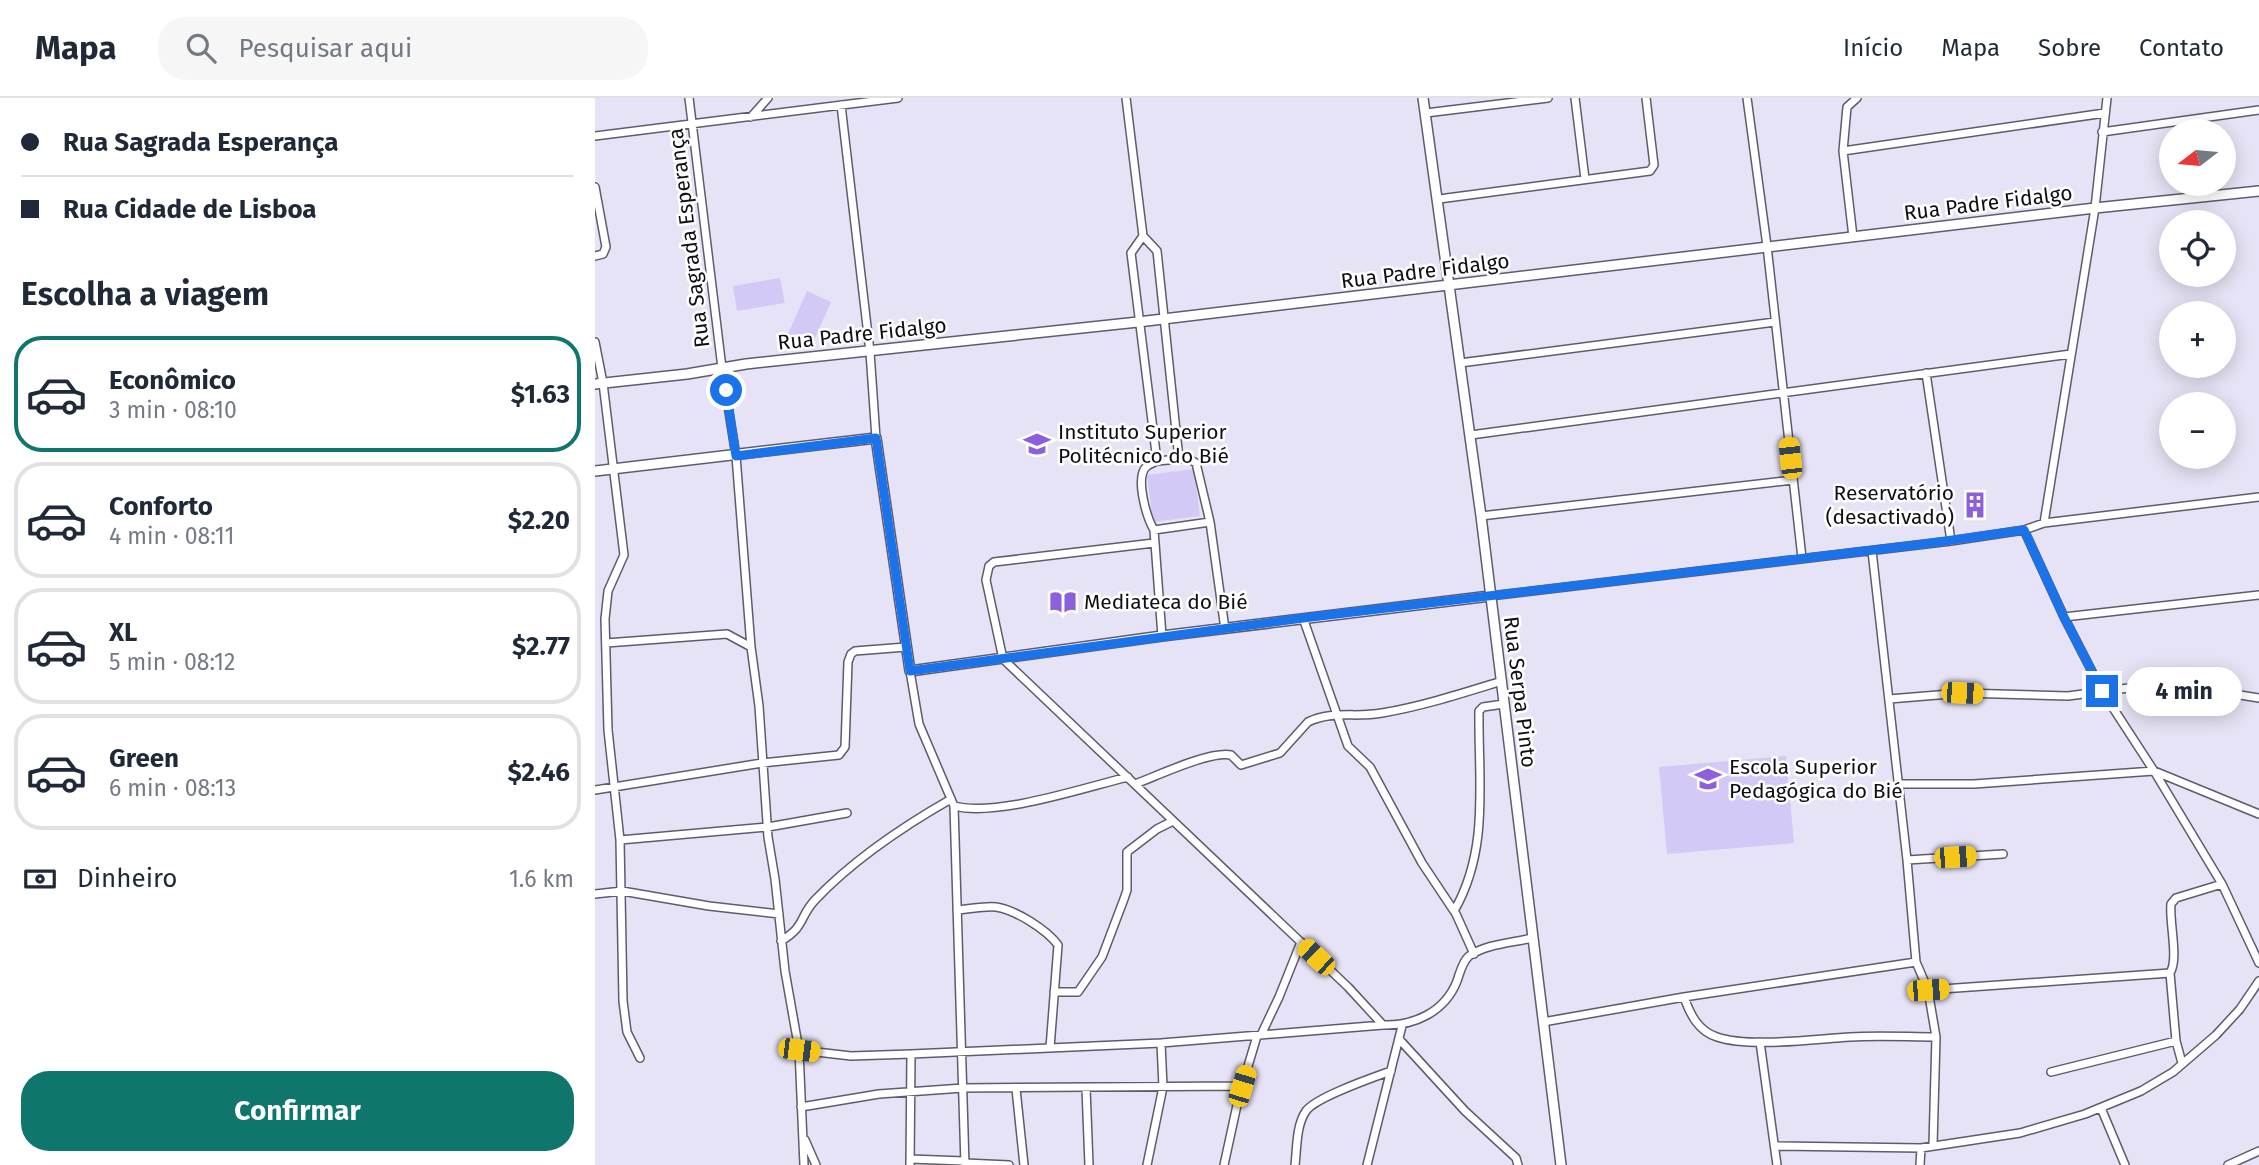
<!DOCTYPE html>
<html lang="pt">
<head>
<meta charset="utf-8">
<style>
  body { margin:0; font-family:"Fira Sans",sans-serif; background:#f6f6f7; color:#1f2937; height:100vh; display:flex; flex-direction:column; font-size:26px; white-space:nowrap }
  * { box-sizing:border-box; margin:0 }
  p { font-size:23px; color:#747a83 }
  .icon { flex:none; width:38px; height:38px; fill:none; stroke:currentColor; stroke-width:2; stroke-linecap:round; stroke-linejoin:round }
  .map { position:relative; flex:1; overflow:hidden }
  .details { display:flex; flex-direction:column; background:#fff; width:595px }
  .details>* { flex:none }
  .hud { display:grid; align-content:center; height:154px; padding:0 21px; background:#fff }
  .needle { width:46px; rotate:254deg }
  .tools { position:absolute; left:1564px; top:21px; display:grid; gap:14px }
  .tools a { display:grid; place-items:center; width:77px; height:77px; border-radius:50%; background:#fff; box-shadow:0 4px 18px #0003; font-size:35px }
  .end { position:absolute; width:32px; height:32px; margin:-16px; border:9px solid #1a73e8; background:#fff; box-shadow:0 0 0 4px #fff }
  .from { border-radius:50% }
  .bubble { position:absolute; height:49px; border-radius:24px; background:#fff; box-shadow:0 4px 18px #0003; font-size:23px; font-weight:700; line-height:49px; text-align:center }
  .car { position:absolute; width:21px; height:42px; margin:-21px -10px; border-radius:9px; box-shadow:0 0 5px 2px #0007; background:linear-gradient(#f5c518 24%,#345 0 40%,#f5c518 0 76%,#345 0 86%,#f5c518 0) }
  .hud b { display:flex; align-items:center; gap:24px; height:66px; font-size:26px }
  .hud b+b { border-top:2px solid #e0e1e3 }
  .hud i { width:18px; height:18px; background:#1f2937 }
  ul { padding:0; list-style:none }
  li { display:flex; align-items:center; gap:21px; height:116px; margin:0 14px 10px; padding:0 7px; border:4px solid #e0e1e3; border-radius:28px }
  li div { flex:1 }
  li b { display:block; font-size:26px }
  li em { font-style:normal; font-weight:700 }
  li.on { border-color:#0f766e }
  li>.icon { width:63px; height:63px; stroke-width:1.5 }
  h2 { padding:0 21px; font-size:32px; line-height:84px }
  .pay { display:flex; align-items:center; gap:18px; height:77px; padding:0 21px; font-size:26px }
  .pay p { margin-inline-start:auto }
  .primary-button { display:flex; gap:14px; margin-top:auto; padding:14px 21px }
  .primary-button a { flex:1; height:80px; border-radius:28px; background:#0f766e; color:#fff; font-size:28px; font-weight:700; line-height:80px; text-align:center }
  header { display:flex; align-items:center; gap:42px; box-sizing:border-box; height:98px; padding:0 35px; background:#fff; border-bottom:2px solid #e0e1e3 }
  header strong { font-size:33px }
  nav { display:flex; gap:38px; margin-inline-start:auto; font-size:24px }
  .search { width:490px; height:63px; background:#f6f6f7; display:flex; align-items:center; gap:18px; box-sizing:border-box; padding:0 24px; border-radius:28px; color:#747a83; font-size:26px }
  main { display:flex; flex:1; min-height:0 }
  .map>svg:first-child { display:block }
  .green { fill:#d4c8f6 }
  .lines { fill:none; stroke-linecap:round; stroke-linejoin:round }
  .minor-casing { stroke:#5f5b6c; stroke-width:10 }
  .tertiary-casing { stroke:#5f5b6c; stroke-width:12 }
  .minor { stroke:#fff; stroke-width:7 }
  .tertiary { stroke:#fff; stroke-width:9 }
  .route { stroke:#1a73e8; stroke-width:9 }
  .labels { text-anchor:middle; stroke-width:5; stroke-linejoin:round; paint-order:stroke }
  .street-label { font-size:21px; fill:#100e14; stroke:#fff }
  .poi-label { font-size:21px; fill:#100e14; stroke:#fff; text-anchor:start }
</style>
</head>
<body>
<header>
<strong>Mapa</strong>
<div class="search"><svg class="icon" aria-label="search" viewBox="0 0 24 24"><circle cx="10" cy="10" r="6"/><path d="M15 15l6 6"/></svg>Pesquisar aqui</div>
<nav><a>Início</a><a>Mapa</a><a>Sobre</a><a>Contato</a></nav>
</header>
<main>
<section class="details">
<div class="hud">
<b><i class="from"></i>Rua Sagrada Esperança</b>
<b><i></i>Rua Cidade de Lisboa</b>
</div>
<h2>Escolha a viagem</h2>
<ul>
<li class="on"><svg class="icon" aria-label="car" viewBox="0 0 24 24"><path d="M5 17H2v-5l4-1 3-4h7l3 4 3 1v5h-3M9 17h6M6 11h13"/><circle cx="7" cy="17" r="2"/><circle cx="17" cy="17" r="2"/></svg><div><b>Econômico</b><p>3 min · 08:10</p></div><em>$1.63</em></li>
<li><svg class="icon" aria-label="car" viewBox="0 0 24 24"><path d="M5 17H2v-5l4-1 3-4h7l3 4 3 1v5h-3M9 17h6M6 11h13"/><circle cx="7" cy="17" r="2"/><circle cx="17" cy="17" r="2"/></svg><div><b>Conforto</b><p>4 min · 08:11</p></div><em>$2.20</em></li>
<li><svg class="icon" aria-label="car" viewBox="0 0 24 24"><path d="M5 17H2v-5l4-1 3-4h7l3 4 3 1v5h-3M9 17h6M6 11h13"/><circle cx="7" cy="17" r="2"/><circle cx="17" cy="17" r="2"/></svg><div><b>XL</b><p>5 min · 08:12</p></div><em>$2.77</em></li>
<li><svg class="icon" aria-label="car" viewBox="0 0 24 24"><path d="M5 17H2v-5l4-1 3-4h7l3 4 3 1v5h-3M9 17h6M6 11h13"/><circle cx="7" cy="17" r="2"/><circle cx="17" cy="17" r="2"/></svg><div><b>Green</b><p>6 min · 08:13</p></div><em>$2.46</em></li>
</ul>
<div class="pay"><svg class="icon" aria-label="cash" viewBox="0 0 24 24"><path d="M3 7h18v10H3z"/><circle cx="12" cy="12" r="2"/></svg>Dinheiro<p>1.6 km</p></div>
<div class="primary-button"><a>Confirmar</a></div>
</section>
<div class="map">
<svg width="1664" height="1067" viewBox="0 0 1664 1067">
  <rect width="100%" height="100%" fill="#e7e3f6"/>
  <path class="green" d="M185,180L190,205L142,213L138,188Z
    M212,193L236,204L216,249L192,238Z
    M599,371L605,418L558,424L552,377Z
    M1191,658L1199,745L1072,756L1064,669Z"/>
  <g class="lines">
    <g class="minor-casing">
      <path id="minor" d="M94,0L127,270L141,358L156,549
        M531,0L548,138
        M980,0L990,81
        M1152,0L1172,148L1207,460
        M246,7L275,254L281,340
        M831,15L953,0
        M156,19L173,0
        M1507,34L1664,12
        M0,38L303,0
        M1248,53L1510,15
        M0,89L11,149L8,156L0,158
        M844,101L1055,73L1059,67L1051,0
        M548,138L562,153L584,361H594L601,365L615,424L559,432C552,420 539,379 552,368C555,366 558,365 562,363L536,155Z
        M1258,139L1248,53L1252,9L1262,0
        M0,244L8,285L29,457L13,493L10,521L13,632L25,742L28,903L32,934L45,960
        M865,265L1180,224
        M1331,275L1356,443
        M876,337L1476,256
        M562,363L584,361
        M886,418L1198,382
        M615,424L630,531
        M1449,425L1500,110L1512,0
        M559,432L567,538
        M1429,432L1449,425L1664,399
        M559,445L399,464L394,468L391,482L408,561L753,889L788,927
        M1277,453L1312,762L1321,864L1333,892L1341,939L1338,1047
        M895,498L1356,443L1429,432L1469,519L1507,593L1559,673L1627,786L1664,865
        M1469,519L1664,497
        M708,520L753,648L775,669L827,765L861,816L879,856
        M11,545L132,536L156,549L164,608L173,739L180,781L190,873L204,952L209,1067
        M315,573L324,626L359,708C402,719 488,690 533,679
        M1294,601L1367,595L1473,598L1594,582L1602,585L1608,591L1664,600
        M540,686C562,678 614,653 636,657L646,667L685,655L713,624C736,612 762,620 787,615C828,608 868,595 907,583
        M1304,686H1379L1559,673L1664,716
        M0,692L167,665L244,657L250,649L253,564L256,556L260,553L311,549
        M359,708L370,1067
        M25,742L173,729L252,715
        M1312,762L1408,756
        M0,796L27,793L114,808L184,816
        M362,812C375,811 389,808 401,809C421,812 452,832 463,847L455,950
        M859,813C895,751 883,682 884,613L888,609L909,606
        M186,843C211,828 204,819 220,802C259,761 307,729 356,701
        M1333,892L1575,875
        M459,894H483L507,859L529,801L532,792V754L562,731L578,723
        M1089,899C1095,916 1103,933 1122,939C1155,950 1219,941 1255,939C1284,937 1313,939 1341,939
        M948,924L1089,899L1321,864
        M666,937L684,899L706,844
        M804,941L870,1013L921,1060L923,1067
        M1165,944L1182,1067
        M204,952L256,958L316,956L566,945L788,927C819,928 850,914 862,883C865,875 867,864 874,858C891,846 917,845 937,840
        M1587,965L1581,943L1575,875C1584,861 1574,824 1576,806L1581,800L1627,786
        M1456,974L1581,943
        M491,990L494,1067
        M421,991L429,1067
        M206,1009L284,996L368,990L647,988
        M1506,1010L1530,1067
        M210,1042L221,1067
        M1180,1048L1326,1050L1425,1035L1490,1016L1546,993L1578,974L1621,937L1645,911L1664,883
        M315,1061L369,1063
        M370,1065L414,1067
        M315,1067L316,956
        M552,1067L568,989L566,945
        M629,1067L644,998L662,938
        M700,1067C702,1051 701,1027 711,1013C721,999 777,980 796,973
        M772,1067L807,928
        M1325,1067L1326,1050
        M1633,1067L1664,1053"/>
    </g>
    <g class="tertiary-casing">
      <path id="tertiary" d="M828,0L886,418L966,1067
        M0,286L92,276L151,266L543,224L1500,110L1664,93
        M0,373L281,340L315,573L567,538L895,498"/>
    </g>
    <use href="#minor" class="minor"/>
    <use href="#tertiary" class="tertiary"/>
  </g>
  <g class="lines">
    <path class="route" d="M131,292L141,358L281,340L315,573L708,520L1329,446L1429,432L1469,519L1507,593"/>
  </g>
  <defs>
    <g id="university-bare" transform="scale(2.1)"><path d="M0-5L7-2L0 1L-7-2ZM-4 1L0 2.5L4 1V4Q0 6-4 4Z" fill="#8c60da" stroke="#fff" stroke-width="2.5" paint-order="stroke"/></g>
    <g id="building-bare" transform="scale(2.1)"><path d="M-4-6H4V6H1V3H-1V6H-4ZM-2.5-4.3h1.7v1.8h-1.7ZM.8-4.3h1.7v1.8H.8ZM-2.5-1h1.7V.8h-1.7ZM.8-1h1.7V.8H.8Z" fill="#8c60da" stroke="#fff" stroke-width="2.5" paint-order="stroke"/></g>
    <g id="library-bare" transform="scale(2.1)"><path d="M-6-4Q-3-5.5-.7-3.5V5Q-3 3-6 4ZM6-4Q3-5.5 .7-3.5V5Q3 3 6 4Z" fill="#8c60da" stroke="#fff" stroke-width="2.5" paint-order="stroke"/></g>
  </defs>
  <g fill-rule="evenodd">
    <use href="#university-bare" x="442" y="346"/>
    <use href="#building-bare" x="1380" y="407"/>
    <use href="#library-bare" x="468" y="504"/>
    <use href="#university-bare" x="1113" y="681"/>
  </g>
  <g class="labels">
    <g class="street-label">
      <text transform="translate(1393 105) rotate(-7)" y="7">Rua Padre Fidalgo</text>
      <text transform="translate(94 140) rotate(-97)" y="7">Rua Sagrada Esperança</text>
      <text transform="translate(830 173) rotate(-7)" y="7">Rua Padre Fidalgo</text>
      <text transform="translate(267 236) rotate(-6)" y="7">Rua Padre Fidalgo</text>
      <text transform="translate(925 594) rotate(83)" y="7">Rua Serpa Pinto</text>
    </g>
    <g class="poi-label">
      <text x="463" y="341">Instituto Superior<tspan x="463" dy="24">Politécnico do Bié</tspan></text>
      <text x="1359" y="402" text-anchor="end">Reservatório<tspan x="1359" dy="24">(desactivado)</tspan></text>
      <text x="489" y="511">Mediateca do Bié</text>
      <text x="1134" y="676">Escola Superior<tspan x="1134" dy="24">Pedagógica do Bié</tspan></text>
    </g>
  </g>
</svg>
<div class="tools">
<a><svg class="needle" viewBox="-14 -14 28 28"><path d="M0-13l5 13h-10z" fill="#e53935"/><path d="M0 13l5-13h-10z" fill="#747a83"/></svg></a>
<a><svg class="icon" aria-label="locate" viewBox="0 0 24 24"><circle cx="12" cy="12" r="6"/><path d="M12 2v4M12 18v4M2 12h4M18 12h4"/></svg></a>
<a>+</a>
<a>−</a>
</div>
<i class="end from" style="left:131px;top:292px"></i>
<i class="end" style="left:1507px;top:593px"></i>
<div class="bubble" style="left:1531px;top:569px;width:116px">4 min</div>
<i class="car" style="left:1195px;top:360px;rotate:354deg"></i>
<i class="car" style="left:1367px;top:595px;rotate:92deg"></i>
<i class="car" style="left:1360px;top:759px;rotate:86deg"></i>
<i class="car" style="left:721px;top:859px;rotate:313deg"></i>
<i class="car" style="left:1333px;top:892px;rotate:86deg"></i>
<i class="car" style="left:204px;top:952px;rotate:97deg"></i>
<i class="car" style="left:647px;top:988px;rotate:17deg"></i>
</div>
</main>
</body>
</html>
